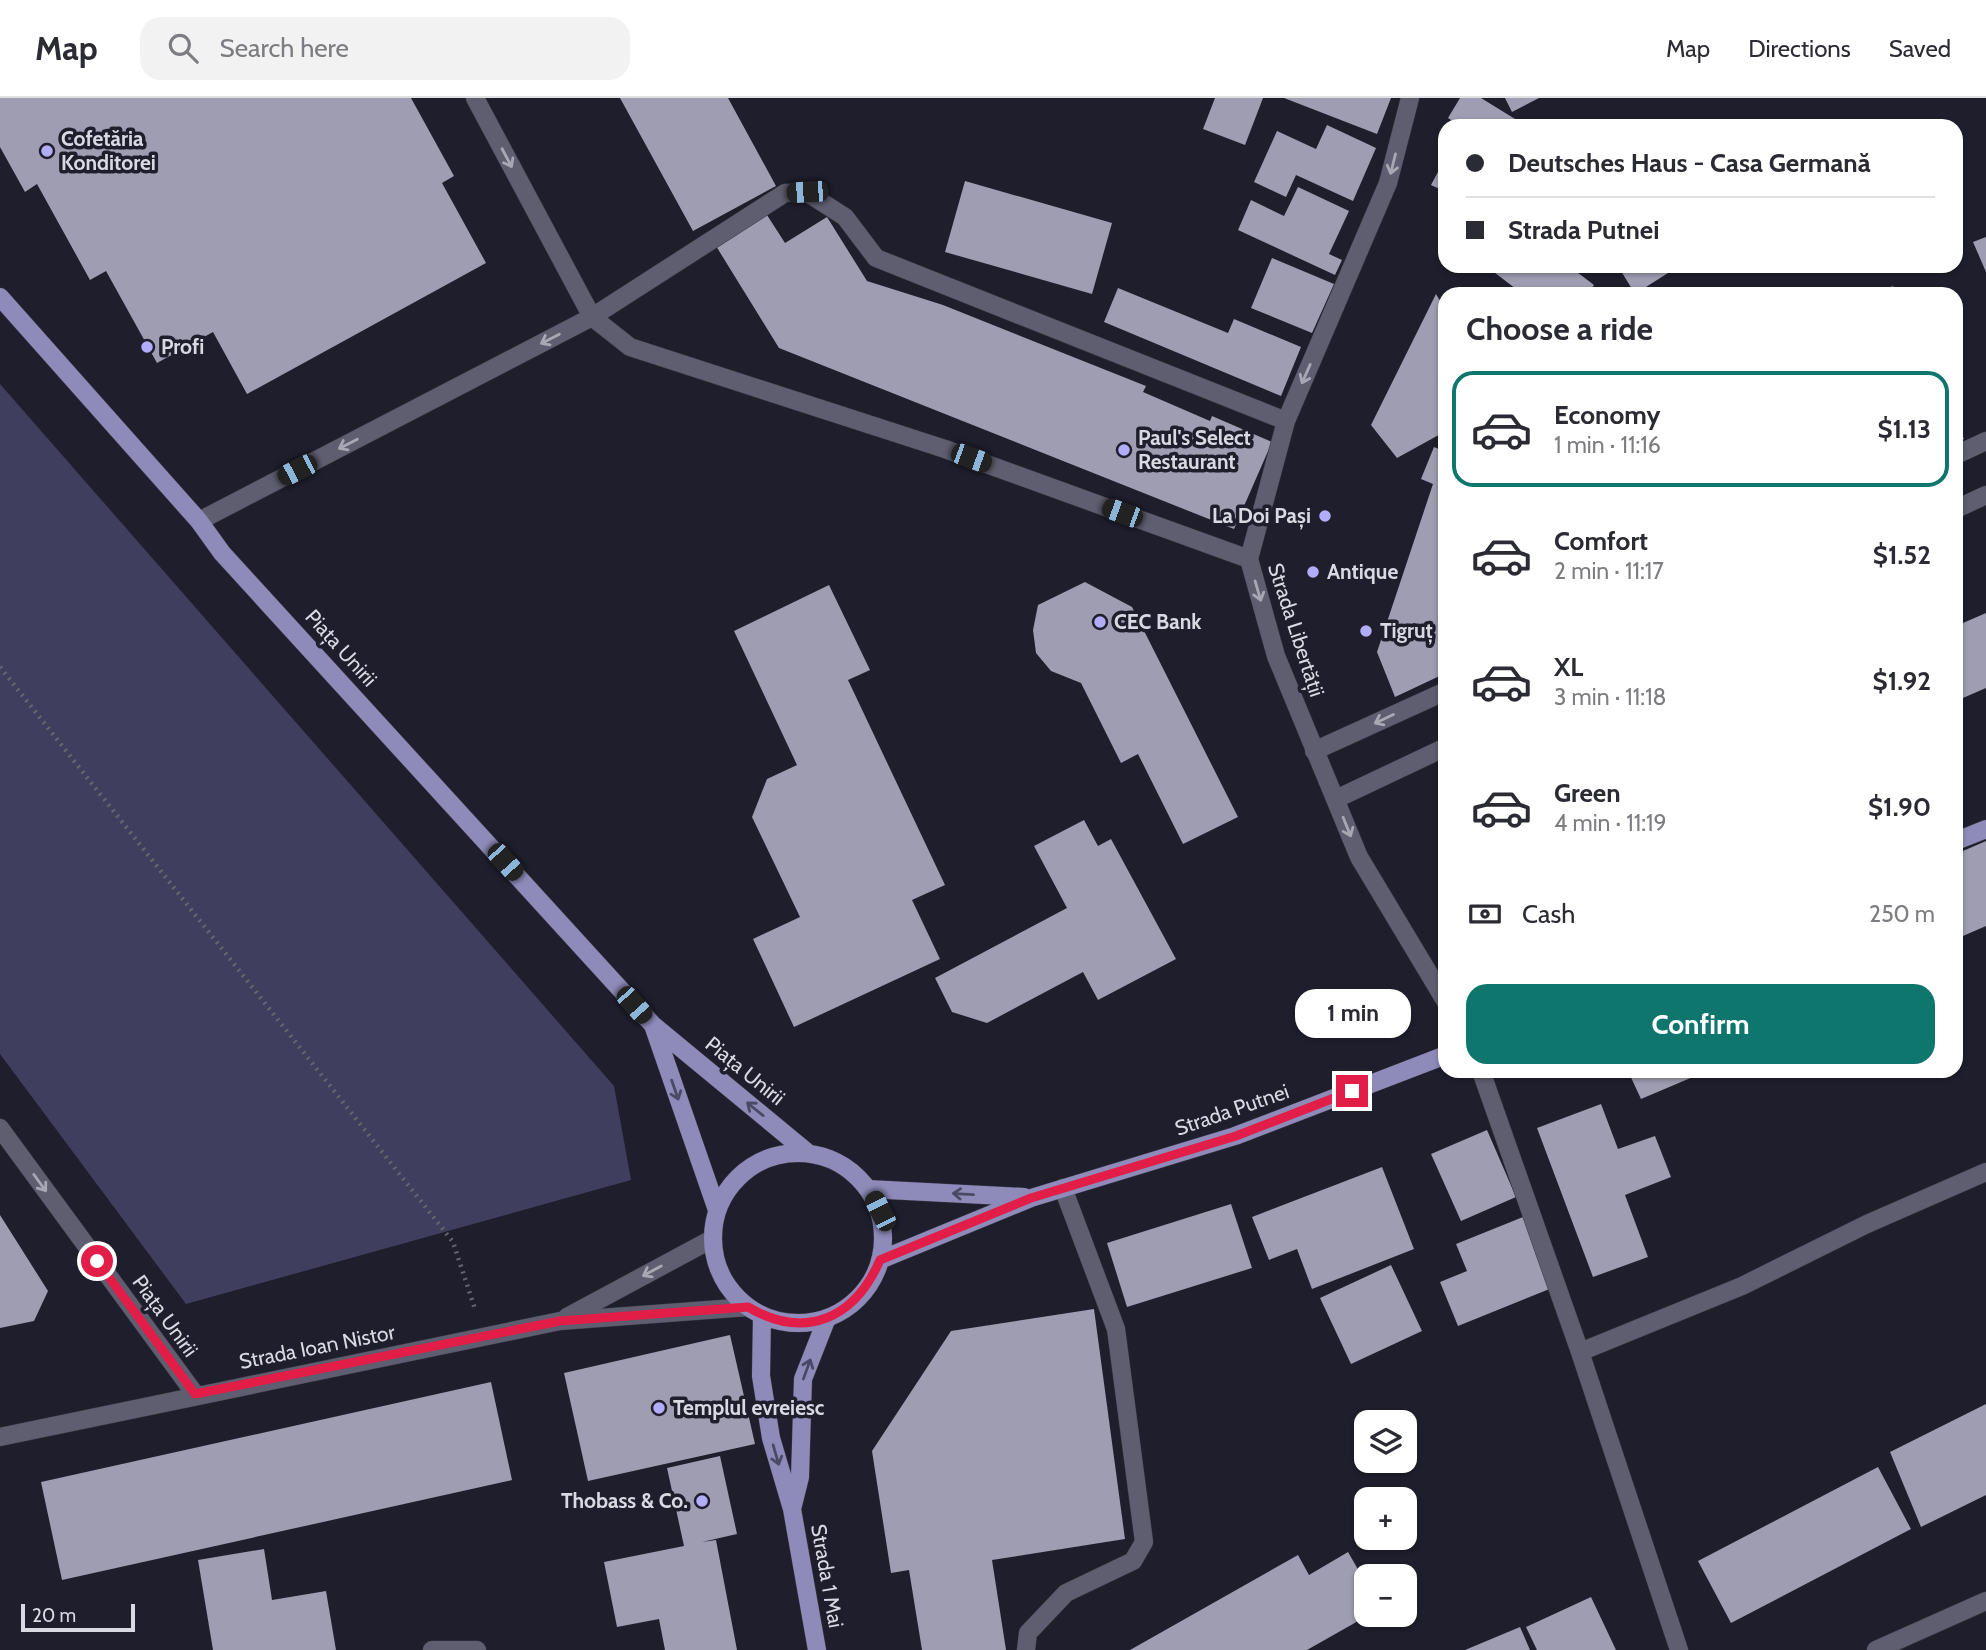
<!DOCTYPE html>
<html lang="en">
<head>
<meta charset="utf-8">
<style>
  body { margin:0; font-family:Cabin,sans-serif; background:#f2f2f3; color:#2b2b33; height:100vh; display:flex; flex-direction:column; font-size:26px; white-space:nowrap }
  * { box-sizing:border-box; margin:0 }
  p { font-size:23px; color:#7c7c81 }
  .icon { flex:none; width:38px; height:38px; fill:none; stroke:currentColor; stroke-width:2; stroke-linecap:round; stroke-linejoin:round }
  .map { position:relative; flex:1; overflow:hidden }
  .sheet { position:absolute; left:1438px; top:189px; width:525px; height:791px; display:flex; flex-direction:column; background:#fff; border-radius:21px; box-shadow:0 2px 5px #0004 }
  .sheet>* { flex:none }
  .banner { position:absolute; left:1438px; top:21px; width:525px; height:154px; border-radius:21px; box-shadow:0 2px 5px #0004; display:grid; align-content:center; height:154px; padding:0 28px; background:#fff }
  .tools { position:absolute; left:1354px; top:1312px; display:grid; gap:14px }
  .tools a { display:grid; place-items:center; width:63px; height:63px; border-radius:14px; background:#fff; box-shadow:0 2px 5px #0004; font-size:35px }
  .scale { position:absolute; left:21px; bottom:18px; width:114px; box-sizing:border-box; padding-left:7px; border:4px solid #d9d9e3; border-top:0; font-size:19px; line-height:24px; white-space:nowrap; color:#d9d9e3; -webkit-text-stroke:5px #1f1e2d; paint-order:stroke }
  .end { position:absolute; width:32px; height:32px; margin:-16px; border:9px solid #e11d48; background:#fff; box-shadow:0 0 0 4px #fff }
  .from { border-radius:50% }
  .bubble { position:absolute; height:49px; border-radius:21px; background:#fff; box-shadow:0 2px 5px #0004; font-size:23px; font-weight:700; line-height:49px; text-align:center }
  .car { position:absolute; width:21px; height:42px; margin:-21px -10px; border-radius:9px; box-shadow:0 0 5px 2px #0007; background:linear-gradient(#222 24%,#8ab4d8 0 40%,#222 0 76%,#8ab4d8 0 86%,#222 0) }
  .banner b { display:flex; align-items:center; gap:24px; height:66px; font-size:26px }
  .banner b+b { border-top:2px solid #e1e1e2 }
  .banner i { width:18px; height:18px; background:#2b2b33 }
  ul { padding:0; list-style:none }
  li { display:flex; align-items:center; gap:21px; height:116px; margin:0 14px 10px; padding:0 14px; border:4px solid transparent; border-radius:21px }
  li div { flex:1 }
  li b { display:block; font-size:26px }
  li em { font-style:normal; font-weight:700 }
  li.current { border-color:#0f766e }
  li>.icon { width:63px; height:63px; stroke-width:1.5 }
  h2 { padding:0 28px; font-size:32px; line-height:84px }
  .pay { display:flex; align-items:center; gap:18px; height:77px; padding:0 28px; font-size:26px }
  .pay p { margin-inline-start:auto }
  .cta { display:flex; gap:14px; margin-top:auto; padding:14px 28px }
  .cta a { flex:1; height:80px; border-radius:21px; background:#0f766e; color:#fff; font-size:28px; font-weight:700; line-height:80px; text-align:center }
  header { display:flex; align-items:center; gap:42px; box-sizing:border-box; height:98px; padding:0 35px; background:#fff; border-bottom:2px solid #e1e1e2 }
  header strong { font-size:33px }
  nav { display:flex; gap:38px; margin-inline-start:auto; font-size:24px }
  .search { width:490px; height:63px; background:#f2f2f3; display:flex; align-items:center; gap:18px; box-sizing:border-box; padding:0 24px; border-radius:21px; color:#7c7c81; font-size:26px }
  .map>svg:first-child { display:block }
  .green { fill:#403e5e }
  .building { fill:#9e9db1 }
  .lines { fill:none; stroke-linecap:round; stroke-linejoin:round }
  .minor-casing { stroke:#3b3a46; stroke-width:19 }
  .major-casing { stroke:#3b3a46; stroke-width:19 }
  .path { stroke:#656471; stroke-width:4.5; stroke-dasharray:2 5; stroke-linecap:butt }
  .minor { stroke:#5f5e70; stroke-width:18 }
  .major { stroke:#8e8bba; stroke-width:18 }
  .oneway { stroke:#a8a8b5 }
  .oneway2 { stroke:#4b4a65 }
  .route { stroke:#e11d48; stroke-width:9 }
  .poi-dot { fill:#b3adf9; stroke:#1f1e2d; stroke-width:2.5 }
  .labels { text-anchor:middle; stroke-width:7; stroke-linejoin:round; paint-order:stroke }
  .poi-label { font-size:21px; font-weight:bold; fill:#d9d9e3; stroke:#1f1e2d; text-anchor:start }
  .street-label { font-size:21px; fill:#d9d9e3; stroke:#1f1e2d }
</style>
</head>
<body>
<header>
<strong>Map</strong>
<div class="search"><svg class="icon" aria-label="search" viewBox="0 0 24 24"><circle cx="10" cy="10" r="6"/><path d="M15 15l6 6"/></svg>Search here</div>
<nav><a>Map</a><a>Directions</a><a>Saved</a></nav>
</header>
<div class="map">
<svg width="1986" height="1552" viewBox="0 0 1986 1552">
  <rect width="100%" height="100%" fill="#1f1e2d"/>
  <path class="green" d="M0,286L614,988L631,1082L186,1206L0,956Z"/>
  <path class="building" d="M0,0H411L454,78L442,85L486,165L247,296L213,234L157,265L106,173L90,182L37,86L25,94L0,49Z
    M620,0H728L776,88L693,133Z
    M1215,0H1263L1245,47L1203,31Z
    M1284,0H1391L1377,36Z
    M1460,0H1481L1520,24L1517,28H1460L1448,20Z
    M1505,0H1539L1512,14Z
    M1327,27L1376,50L1353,103L1296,77L1286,99L1254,84L1277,33L1316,51Z
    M1446,59V94L1431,87Z
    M965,83L1112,125L1092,196L945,154Z
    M1298,89L1349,113L1329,156L1342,162L1335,177L1238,132L1251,102L1284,118Z
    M767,117L785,145L827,119L867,183L943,207L1146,288L1143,294L1210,323L1212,318L1272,344L1234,431L779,250L716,148Z
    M1986,139V174L1973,144Z
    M1272,160L1334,186L1312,235L1251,210Z
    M1486,168H1569L1594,187L1588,196H1518L1520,194Z
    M1618,168H1679L1635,196Z
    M1893,188L1897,196H1876Z
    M1118,190L1228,235L1234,221L1301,249L1281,298L1104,224Z
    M1436,196L1446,213V333L1397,360L1371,327Z
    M1956,324L1964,341L1956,344Z
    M1434,349L1446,354V575L1395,599L1377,554L1433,386L1421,381Z
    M1085,484L1132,509L1238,719L1183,746L1138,656L1121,665L1081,585L1051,573L1036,555L1033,532L1038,507Z
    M829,487L870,572L848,582L945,787L912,802L940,861L794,929L753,841L800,819L752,719L767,681L797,667L734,533Z
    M1986,515V590L1956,603V528Z
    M1084,722L1098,748L1111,741L1176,861L1098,902L1083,874L987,925L952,914L935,880L1067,810L1034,748Z
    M1986,743V828L1956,841V756Z
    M1628,973H1707L1641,1001Z
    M1601,1006L1618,1051L1655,1038L1671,1079L1625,1097L1648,1159L1593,1179L1537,1030Z
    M1487,1032L1516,1099L1461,1123L1431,1056Z
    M1382,1069L1414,1151L1312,1191L1297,1151L1269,1162L1252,1119Z
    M1231,1106L1252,1170L1127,1209L1107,1145Z
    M0,1117L48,1193L34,1223L0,1230Z
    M1523,1119L1552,1190L1458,1228L1440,1184L1467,1173L1456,1146Z
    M1391,1167L1422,1233L1351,1266L1320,1200Z
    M1094,1211L1125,1441L992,1462L1006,1552H922L909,1472L891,1475L872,1353L951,1233Z
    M730,1237L755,1346L588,1383L564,1275Z
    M491,1284L512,1382L62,1482L41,1384Z
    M1986,1306V1397L1921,1429L1890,1354Z
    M720,1358L737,1436L702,1444L716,1442L737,1552H665L659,1521L617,1529L604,1464L684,1448L667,1370Z
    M1878,1369L1911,1431L1731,1525L1698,1463Z
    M264,1451L272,1502L326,1493L336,1552H213L198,1462Z
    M1348,1454L1367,1487V1518L1307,1552H1130L1298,1457L1309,1477Z
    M1591,1499L1616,1552H1537L1526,1529Z
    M1520,1529L1530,1552H1465Z"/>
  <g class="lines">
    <g class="minor-casing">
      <path id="minor" d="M1410,0L1388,85L1286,323L1249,461L1276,558L1359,759L1446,904
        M1956,357L1986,343
        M1956,411L1986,397
        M199,423L592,219L475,0
        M1249,461L945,351L630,249L592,219L785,95L806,94L845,119L876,160L1286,323
        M1314,653L1446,593
        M1336,701L1446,649
        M1481,973L1580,1254L1679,1552
        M0,1030L195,1296
        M567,1219L712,1141
        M1580,1254L1742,1188L1867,1126L1986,1074
        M0,1339L560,1223L748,1209
        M432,1552H477
        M1026,1552L1028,1535L1066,1495L1133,1463L1144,1444L1116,1231L1063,1090
        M1876,1552L1986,1503"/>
    </g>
    <g class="major-casing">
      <path id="major" d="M0,199L199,423L222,455L653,927L808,1055
        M1956,743L1986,731
        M653,927L717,1112
        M713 1140a85 85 0 1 1 170 0a85 85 0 1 1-170 0Z
        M868,1091L1024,1099
        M880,1162L1031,1100L1235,1038L1446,957
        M762,1217L761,1278L771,1340L792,1411L817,1552
        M792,1411L800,1379L803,1281L827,1220"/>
    </g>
    <path class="path" d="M0,569L453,1144L475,1211"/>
    <use href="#minor" class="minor"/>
    <use href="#major" class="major"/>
  </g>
  <defs><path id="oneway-shaft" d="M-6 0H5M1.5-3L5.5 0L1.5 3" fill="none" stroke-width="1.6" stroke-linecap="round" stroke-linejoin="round" transform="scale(1.75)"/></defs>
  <g class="oneway">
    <use href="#oneway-shaft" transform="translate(507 60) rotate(62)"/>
    <use href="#oneway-shaft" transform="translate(1393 66) rotate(104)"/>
    <use href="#oneway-shaft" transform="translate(550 241) rotate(153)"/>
    <use href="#oneway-shaft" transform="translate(1306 276) rotate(114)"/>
    <use href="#oneway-shaft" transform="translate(348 346) rotate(153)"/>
    <use href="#oneway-shaft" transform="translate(1258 493) rotate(74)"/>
    <use href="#oneway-shaft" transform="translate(1384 621) rotate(155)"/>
    <use href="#oneway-shaft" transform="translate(1347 729) rotate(68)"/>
    <use href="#oneway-shaft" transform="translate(40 1085) rotate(54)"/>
    <use href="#oneway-shaft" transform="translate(652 1173) rotate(152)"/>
  </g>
  <g class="oneway2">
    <use href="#oneway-shaft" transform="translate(675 992) rotate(71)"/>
    <use href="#oneway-shaft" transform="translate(755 1011) rotate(-141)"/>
    <use href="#oneway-shaft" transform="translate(963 1096) rotate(-177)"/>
    <use href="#oneway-shaft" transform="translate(807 1271) rotate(-70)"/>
    <use href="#oneway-shaft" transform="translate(776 1357) rotate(74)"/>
  </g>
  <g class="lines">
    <path class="route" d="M97,1163L195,1296L560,1223L748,1209C806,1243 855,1220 880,1162L1031,1100L1236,1038L1352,993"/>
  </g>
  <g class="poi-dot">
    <circle cx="47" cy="53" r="7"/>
    <circle cx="147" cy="249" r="7"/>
    <circle cx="1124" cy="352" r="7"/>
    <circle cx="1325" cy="418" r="7"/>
    <circle cx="1313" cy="474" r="7"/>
    <circle cx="1100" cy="524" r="7"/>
    <circle cx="1366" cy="533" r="7"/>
    <circle cx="659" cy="1310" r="7"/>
    <circle cx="702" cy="1403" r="7"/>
  </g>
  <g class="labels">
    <g class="poi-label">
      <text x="61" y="48">Cofetăria<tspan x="61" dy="24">Konditorei</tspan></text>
      <text x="161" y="256">Profi</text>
      <text x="1138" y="347">Paul's Select<tspan x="1138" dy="24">Restaurant</tspan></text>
      <text x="1311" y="425" text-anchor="end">La Doi Pași</text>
      <text x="1327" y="481">Antique</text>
      <text x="1114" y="531">CEC Bank</text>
      <text x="1380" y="540">Tigruț</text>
      <text x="673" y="1317">Templul evreiesc</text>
      <text x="688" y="1410" text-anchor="end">Thobass &amp; Co.</text>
    </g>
    <g class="street-label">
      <text transform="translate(1296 532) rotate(72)" y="7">Strada Libertății</text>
      <text transform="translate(341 550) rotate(48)" y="7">Piața Unirii</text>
      <text transform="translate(745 973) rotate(39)" y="7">Piața Unirii</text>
      <text transform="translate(1232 1012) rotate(-19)" y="7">Strada Putnei</text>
      <text transform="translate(165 1218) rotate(54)" y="7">Piața Unirii</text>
      <text transform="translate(317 1249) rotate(-11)" y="7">Strada Ioan Nistor</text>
      <text transform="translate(827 1478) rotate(80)" y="7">Strada 1 Mai</text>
    </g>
  </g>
</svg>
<div class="tools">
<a><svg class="icon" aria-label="layers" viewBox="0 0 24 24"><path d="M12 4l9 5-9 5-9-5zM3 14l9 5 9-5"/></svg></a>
<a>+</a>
<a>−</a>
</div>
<div class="scale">20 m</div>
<i class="end from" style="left:97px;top:1163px"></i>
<i class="end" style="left:1352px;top:993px"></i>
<div class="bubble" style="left:1295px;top:891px;width:116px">1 min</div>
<i class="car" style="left:807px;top:94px;rotate:267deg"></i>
<i class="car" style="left:971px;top:360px;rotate:110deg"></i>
<i class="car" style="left:297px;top:372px;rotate:243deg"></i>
<i class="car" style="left:1122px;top:415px;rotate:290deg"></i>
<i class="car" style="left:505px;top:764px;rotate:138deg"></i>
<i class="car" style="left:634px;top:907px;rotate:138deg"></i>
<i class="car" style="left:880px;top:1113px;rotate:333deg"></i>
<div class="banner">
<b><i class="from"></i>Deutsches Haus - Casa Germană</b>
<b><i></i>Strada Putnei</b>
</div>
<section class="sheet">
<h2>Choose a ride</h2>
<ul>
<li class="current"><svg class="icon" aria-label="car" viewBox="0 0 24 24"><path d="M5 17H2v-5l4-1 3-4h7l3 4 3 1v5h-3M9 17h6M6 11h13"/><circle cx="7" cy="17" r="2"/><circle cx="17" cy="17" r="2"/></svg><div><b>Economy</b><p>1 min · 11:16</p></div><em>$1.13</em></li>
<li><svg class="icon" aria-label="car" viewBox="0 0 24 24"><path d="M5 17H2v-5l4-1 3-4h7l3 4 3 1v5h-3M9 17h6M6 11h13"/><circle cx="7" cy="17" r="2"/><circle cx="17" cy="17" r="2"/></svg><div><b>Comfort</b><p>2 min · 11:17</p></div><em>$1.52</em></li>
<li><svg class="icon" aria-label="car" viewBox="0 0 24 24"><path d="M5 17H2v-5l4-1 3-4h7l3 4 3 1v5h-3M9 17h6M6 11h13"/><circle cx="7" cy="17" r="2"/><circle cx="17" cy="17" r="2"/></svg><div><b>XL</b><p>3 min · 11:18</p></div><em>$1.92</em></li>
<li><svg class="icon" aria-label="car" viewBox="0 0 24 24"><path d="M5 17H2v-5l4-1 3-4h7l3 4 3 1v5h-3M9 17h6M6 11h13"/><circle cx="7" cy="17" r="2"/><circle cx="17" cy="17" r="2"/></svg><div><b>Green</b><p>4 min · 11:19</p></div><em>$1.90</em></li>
</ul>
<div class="pay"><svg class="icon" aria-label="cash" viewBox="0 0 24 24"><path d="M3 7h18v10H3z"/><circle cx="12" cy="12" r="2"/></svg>Cash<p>250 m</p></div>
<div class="cta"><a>Confirm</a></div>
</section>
</div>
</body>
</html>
